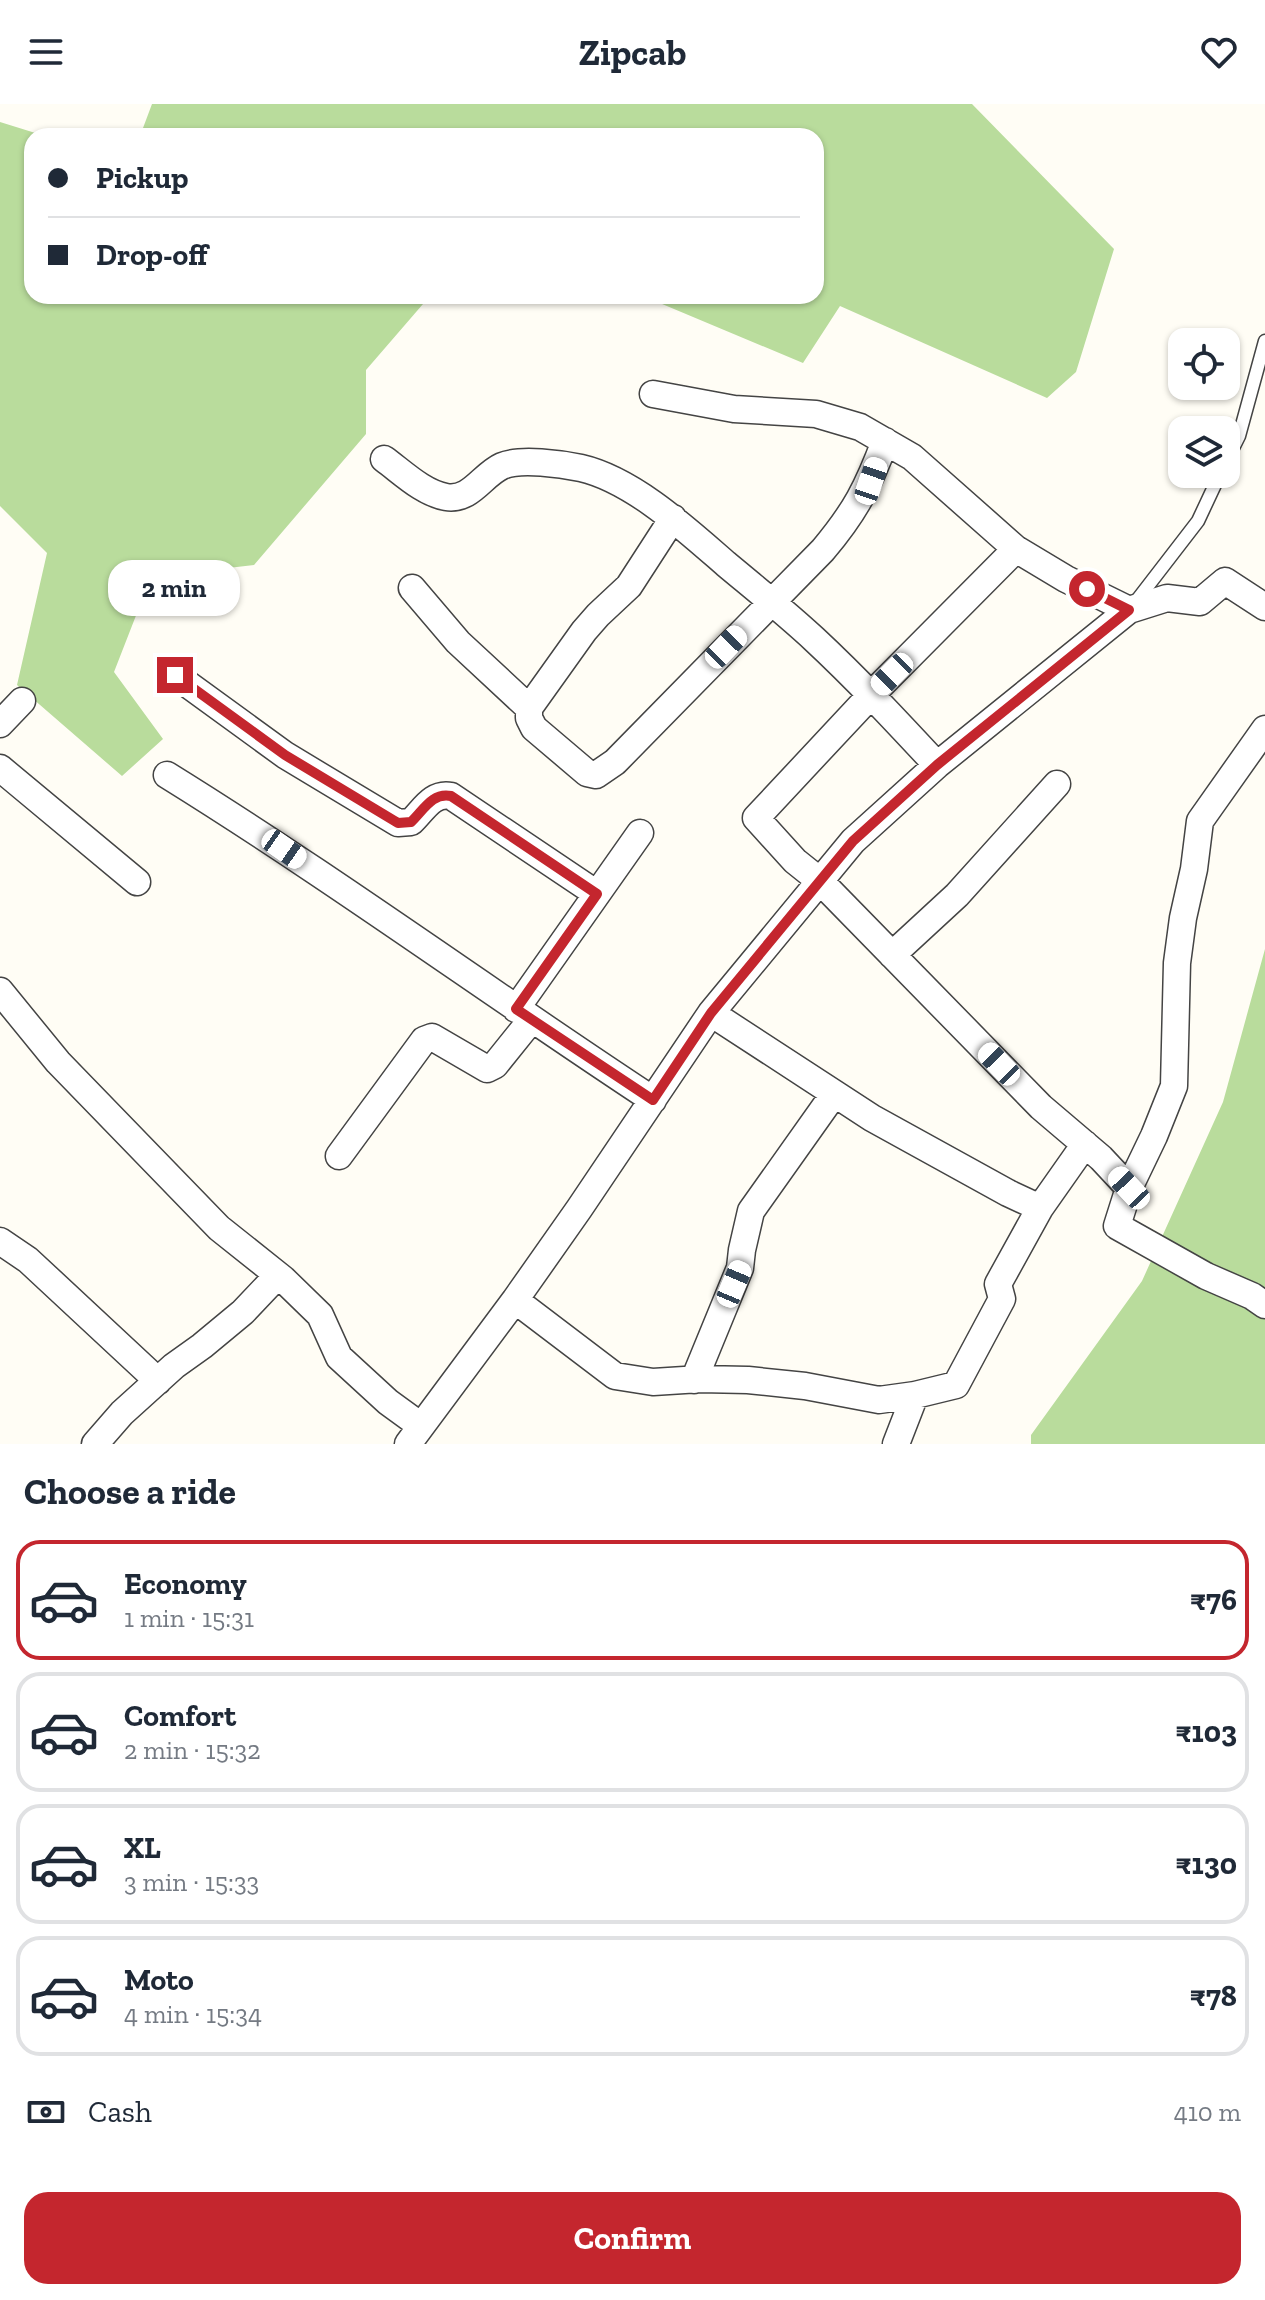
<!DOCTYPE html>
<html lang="en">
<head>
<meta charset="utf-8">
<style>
  body { margin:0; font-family:"Zilla Slab",serif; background:#f6f6f7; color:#1f2937; height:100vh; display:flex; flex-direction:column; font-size:30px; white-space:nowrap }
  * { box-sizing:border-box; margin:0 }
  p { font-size:26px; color:#747a83 }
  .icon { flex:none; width:44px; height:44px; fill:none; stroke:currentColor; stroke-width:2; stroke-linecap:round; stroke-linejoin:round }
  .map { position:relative; height:1340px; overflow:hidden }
  .panel { display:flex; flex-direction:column; background:#fff; flex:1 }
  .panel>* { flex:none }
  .top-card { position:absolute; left:24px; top:24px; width:800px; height:176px; border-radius:24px; box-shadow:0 2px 6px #0004; display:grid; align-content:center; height:176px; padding:0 24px; background:#fff }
  .tools { position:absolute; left:1168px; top:224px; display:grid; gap:16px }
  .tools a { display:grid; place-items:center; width:72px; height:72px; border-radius:16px; background:#fff; box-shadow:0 2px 6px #0004; font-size:40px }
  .end { position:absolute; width:36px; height:36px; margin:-18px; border:10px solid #c4262e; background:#fff; box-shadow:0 0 0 4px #fff }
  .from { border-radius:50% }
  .bubble { position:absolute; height:56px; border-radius:24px; background:#fff; box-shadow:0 2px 6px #0004; font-size:26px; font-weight:700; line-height:56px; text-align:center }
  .car { position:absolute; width:24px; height:48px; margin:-24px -12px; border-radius:10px; box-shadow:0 0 6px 2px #0007; background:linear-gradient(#fff 24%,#345 0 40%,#fff 0 76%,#345 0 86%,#fff 0) }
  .top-card b { display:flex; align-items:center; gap:28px; height:76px; font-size:30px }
  .top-card b+b { border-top:2px solid #e0e1e3 }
  .top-card i { width:20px; height:20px; background:#1f2937 }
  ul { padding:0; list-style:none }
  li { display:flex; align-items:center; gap:24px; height:120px; margin:0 16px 12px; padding:0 8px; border:4px solid #e0e1e3; border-radius:24px }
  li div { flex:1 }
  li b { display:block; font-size:30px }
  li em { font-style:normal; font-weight:700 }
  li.selected { border-color:#c4262e }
  li>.icon { width:72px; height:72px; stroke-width:1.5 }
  h2 { padding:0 24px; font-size:36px; line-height:96px }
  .pay { display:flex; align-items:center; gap:20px; height:88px; padding:0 24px; font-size:30px }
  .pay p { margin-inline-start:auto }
  .action { display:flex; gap:16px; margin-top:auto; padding:16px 24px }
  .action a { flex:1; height:92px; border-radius:24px; background:#c4262e; color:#fff; font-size:32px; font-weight:700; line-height:92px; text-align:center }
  header { display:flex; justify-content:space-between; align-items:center; height:104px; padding:0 24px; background:#fff; font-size:36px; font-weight:700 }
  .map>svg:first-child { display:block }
  .forest { fill:#b9dc9c }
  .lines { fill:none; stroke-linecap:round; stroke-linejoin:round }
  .lane-casing { stroke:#444; stroke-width:15 }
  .street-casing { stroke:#444; stroke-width:29 }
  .lane { stroke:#fff; stroke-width:12 }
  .street { stroke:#fff; stroke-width:26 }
  .route { stroke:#c4262e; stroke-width:10 }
</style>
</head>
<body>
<header><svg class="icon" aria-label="menu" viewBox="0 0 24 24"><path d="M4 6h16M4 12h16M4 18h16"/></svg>Zipcab<svg class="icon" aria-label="heart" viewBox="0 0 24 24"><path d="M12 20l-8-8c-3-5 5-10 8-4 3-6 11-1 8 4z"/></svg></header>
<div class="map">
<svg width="1265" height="1340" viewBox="0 0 1265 1340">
  <rect width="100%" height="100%" fill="#fffdf5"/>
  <path class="forest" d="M152,0H972L1114,145L1076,268L1047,294L840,202L803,259L643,192H816V32H140Z
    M0,18L45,32H32V192H619L423,200L366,266V330L254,461L151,473L114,568L163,635L122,672L17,581L47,449L0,402Z
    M1265,845V1340H1031V1331L1142,1177L1223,998Z"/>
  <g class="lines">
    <g class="lane-casing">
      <path id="lane" d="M1226,358L1239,332L1265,237
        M1134,500L1198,417L1220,370"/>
    </g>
    <g class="street-casing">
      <path id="street" d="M653,290L734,305L816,310L860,323L912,353L1016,445L1066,475L1129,506
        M384,355C402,368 423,389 446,393C471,397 482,371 502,362C520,354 562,360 581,364C633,376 687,426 726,460C756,485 786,509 814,535C857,575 897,618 937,661
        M673,414L629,482L598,511L584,527L529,604V614L534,624L587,669L596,671L615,658L823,446C855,408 868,383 885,337
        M1016,445L871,591L756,714L795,757L820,777L1041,1003L1101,1054L1129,1084L1154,1032L1174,982L1177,859L1183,814L1194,765L1200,717L1265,625
        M412,484L458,538L529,604
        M175,571L285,651L398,719L411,718C423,707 432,688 451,692L597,790
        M0,620L22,597
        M0,664L137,778
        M167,671C333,774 490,889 653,996
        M892,851L957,791L1057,680
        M0,887L58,958L219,1124L283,1175L320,1211L339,1253L388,1298L421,1322
        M516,905L640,729
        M711,909L872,1014L1008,1089L1040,1104L1085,1040
        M339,1052L424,936L432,933L487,965L495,961L532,915
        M1129,1084L1117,1122L1206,1172L1252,1192L1265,1201
        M0,1137L28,1156L158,1277
        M515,1196L615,1272L653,1278L700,1275L748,1276L805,1282L879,1296L915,1291L956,1281L1002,1195L998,1180L1040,1104
        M694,1276L740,1164L742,1146L751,1107L834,990
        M95,1340L122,1309L174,1262L202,1242L243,1208L278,1171
        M408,1340L515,1196L579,1105L711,909L853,737L937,661L1129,506L1167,494L1200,498L1225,477L1265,503
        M896,1340L915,1291"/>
    </g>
    <use href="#lane" class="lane"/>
    <use href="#street" class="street"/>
  </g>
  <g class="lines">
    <path class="route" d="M175,571L285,651L398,719L411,718C423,707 432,688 451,692L597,790L516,905L653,996L711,909L853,737L937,661L1129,506L1087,485"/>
  </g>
</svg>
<div class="tools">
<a><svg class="icon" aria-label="locate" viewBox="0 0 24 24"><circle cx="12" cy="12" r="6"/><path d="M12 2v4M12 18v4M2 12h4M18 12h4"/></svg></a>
<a><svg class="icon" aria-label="layers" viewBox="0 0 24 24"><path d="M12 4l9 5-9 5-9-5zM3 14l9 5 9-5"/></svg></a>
</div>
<i class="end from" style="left:1087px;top:485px"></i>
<i class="end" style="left:175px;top:571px"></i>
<div class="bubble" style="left:108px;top:456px;width:132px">2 min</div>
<i class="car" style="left:871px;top:377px;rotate:19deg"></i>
<i class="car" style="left:726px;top:543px;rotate:44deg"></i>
<i class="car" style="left:892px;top:570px;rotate:225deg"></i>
<i class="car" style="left:284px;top:745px;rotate:125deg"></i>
<i class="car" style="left:999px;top:960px;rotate:316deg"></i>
<i class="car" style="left:1129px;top:1084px;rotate:317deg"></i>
<i class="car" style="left:734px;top:1180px;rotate:23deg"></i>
<div class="top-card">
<b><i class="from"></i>Pickup</b>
<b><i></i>Drop-off</b>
</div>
</div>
<section class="panel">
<h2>Choose a ride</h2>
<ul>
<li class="selected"><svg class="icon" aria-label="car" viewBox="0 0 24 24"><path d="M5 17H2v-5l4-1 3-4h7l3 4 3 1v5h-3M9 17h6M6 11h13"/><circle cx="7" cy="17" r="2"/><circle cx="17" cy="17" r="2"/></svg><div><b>Economy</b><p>1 min · 15:31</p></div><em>₹76</em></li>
<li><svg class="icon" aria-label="car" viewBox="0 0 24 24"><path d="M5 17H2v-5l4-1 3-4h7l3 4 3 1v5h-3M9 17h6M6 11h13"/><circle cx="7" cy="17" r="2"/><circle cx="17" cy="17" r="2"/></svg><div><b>Comfort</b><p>2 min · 15:32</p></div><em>₹103</em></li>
<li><svg class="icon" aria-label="car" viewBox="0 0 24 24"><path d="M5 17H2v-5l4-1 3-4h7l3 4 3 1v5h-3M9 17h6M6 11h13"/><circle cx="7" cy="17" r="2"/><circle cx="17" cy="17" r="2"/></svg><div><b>XL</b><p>3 min · 15:33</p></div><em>₹130</em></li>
<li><svg class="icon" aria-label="car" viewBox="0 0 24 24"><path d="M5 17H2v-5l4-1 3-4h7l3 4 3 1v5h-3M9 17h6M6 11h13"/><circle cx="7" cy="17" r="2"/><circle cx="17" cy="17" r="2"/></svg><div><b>Moto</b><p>4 min · 15:34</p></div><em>₹78</em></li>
</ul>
<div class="pay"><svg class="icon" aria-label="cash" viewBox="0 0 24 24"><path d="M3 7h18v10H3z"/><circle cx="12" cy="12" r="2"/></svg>Cash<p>410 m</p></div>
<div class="action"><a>Confirm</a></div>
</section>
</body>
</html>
